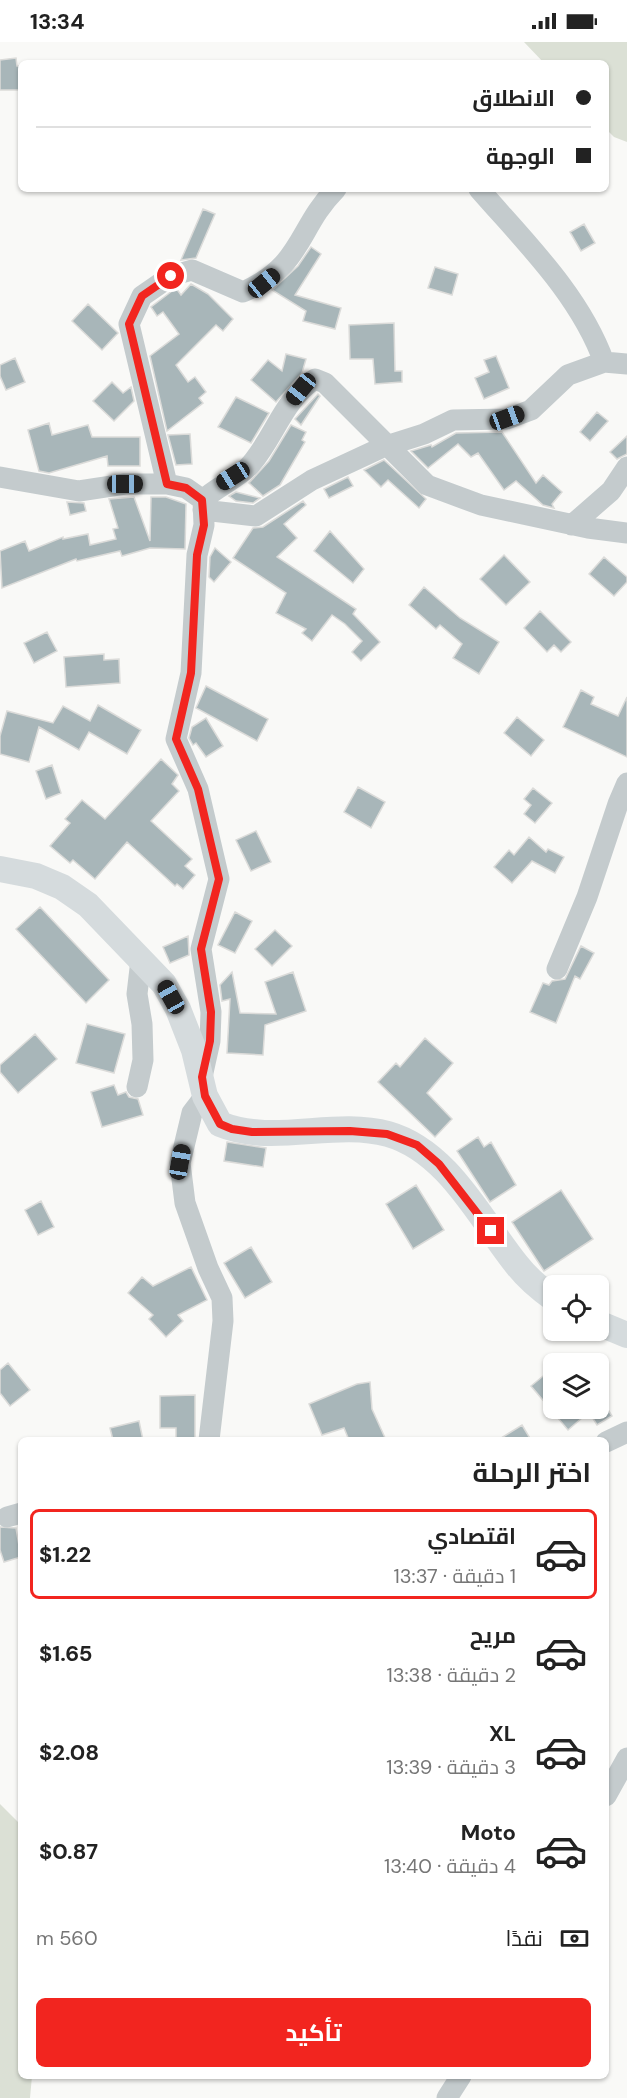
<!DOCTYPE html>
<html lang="ar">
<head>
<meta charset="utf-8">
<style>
  body { margin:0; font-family:"DM Sans",Cairo,sans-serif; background:#f6f6f6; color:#222; direction:rtl; height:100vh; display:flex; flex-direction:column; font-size:22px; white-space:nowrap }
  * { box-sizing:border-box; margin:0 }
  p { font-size:20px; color:#767676 }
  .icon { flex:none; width:33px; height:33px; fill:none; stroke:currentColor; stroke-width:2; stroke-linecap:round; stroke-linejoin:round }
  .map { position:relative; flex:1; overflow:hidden; direction:ltr }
  .details { position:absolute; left:18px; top:1395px; width:591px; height:642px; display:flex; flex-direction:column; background:#fff; border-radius:9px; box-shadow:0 2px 4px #0004; direction:rtl }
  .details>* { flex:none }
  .top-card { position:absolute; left:18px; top:18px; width:591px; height:132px; border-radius:9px; box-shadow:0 2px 4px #0004; direction:rtl; display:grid; align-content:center; height:132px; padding:0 18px; background:#fff }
  .buttons { position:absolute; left:543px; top:1233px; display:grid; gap:12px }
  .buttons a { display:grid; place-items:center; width:66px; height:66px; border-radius:9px; background:#fff; box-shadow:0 2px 4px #0004; font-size:30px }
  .end { position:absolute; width:27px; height:27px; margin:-14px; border:8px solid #f2251f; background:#fff; box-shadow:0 0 0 3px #fff }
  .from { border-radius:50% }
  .car { position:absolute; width:18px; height:36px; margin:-18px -9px; border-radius:8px; box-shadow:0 0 4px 2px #0007; background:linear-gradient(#222 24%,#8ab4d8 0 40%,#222 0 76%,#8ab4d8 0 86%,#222 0) }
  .top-card b { display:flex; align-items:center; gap:21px; height:57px; font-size:22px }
  .top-card b+b { border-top:2px solid #e0e0e0 }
  .top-card i { width:15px; height:15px; background:#222 }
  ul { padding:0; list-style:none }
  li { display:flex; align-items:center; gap:18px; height:90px; margin:0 12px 9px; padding:0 6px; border:3px solid transparent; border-radius:9px }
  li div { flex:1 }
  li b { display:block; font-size:22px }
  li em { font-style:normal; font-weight:700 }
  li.selected { border-color:#f2251f }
  li>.icon { width:54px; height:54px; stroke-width:1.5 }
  h2 { padding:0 18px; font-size:27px; line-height:72px }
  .pay { display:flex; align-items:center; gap:15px; height:66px; padding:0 18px; font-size:22px }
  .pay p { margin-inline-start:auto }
  .cta { display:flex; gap:12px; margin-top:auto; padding:12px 18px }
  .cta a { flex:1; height:69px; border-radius:9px; background:#f2251f; color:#fff; font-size:24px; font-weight:700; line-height:69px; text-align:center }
  .status { display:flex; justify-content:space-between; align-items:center; height:42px; padding:0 30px; background:#fff; direction:ltr }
  .status svg { height:16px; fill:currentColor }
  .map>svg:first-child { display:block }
  .green { fill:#dbe0d5 }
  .building { fill:#a8b6b9; stroke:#dbdbd9; stroke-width:1.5 }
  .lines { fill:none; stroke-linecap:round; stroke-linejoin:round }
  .minor { stroke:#c4cbcd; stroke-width:21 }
  .major { stroke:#d5dbdd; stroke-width:26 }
  .route { stroke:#f2251f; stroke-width:8 }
</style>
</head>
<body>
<div class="status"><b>13:34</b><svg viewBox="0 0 49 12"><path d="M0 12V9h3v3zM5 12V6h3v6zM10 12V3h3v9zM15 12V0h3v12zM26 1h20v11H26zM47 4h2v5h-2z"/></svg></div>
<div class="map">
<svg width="627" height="2056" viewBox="0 0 627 2056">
  <rect width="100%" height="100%" fill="#f9f9f7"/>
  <path class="green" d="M524,0H627V100L614,95L606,87V21H544Z
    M0,1762L21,1783V2034H32L30,2056H0Z"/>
  <path class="building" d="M16,16L17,24H21V48H0V18Z
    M203,167L215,172L196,216L181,218Z
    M584,182L595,201L581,209L570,190Z
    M311,205L321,212L295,253L341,266L335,287L303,279L306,269L272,248L298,224Z
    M435,225L458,232L452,253L428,246Z
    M191,242L208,252L233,277L223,289L216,283L176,323L188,340L195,335L206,350L199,356L203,361L167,389L150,314L179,292L163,270L157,274L151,265L176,246L181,253Z
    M88,262L118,291L102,308L72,279Z
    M394,281L395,329H402V340L375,342L373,317H350L349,283Z
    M286,312L306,317L302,331L276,360L251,338L268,318L282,329Z
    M496,314L509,346L484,357L475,336L489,330L484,318Z
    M15,316L25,340L6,348L0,334V323Z
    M112,340L123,351L131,345L134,359L114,379L93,359Z
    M318,352L320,354L301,383L295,377Z
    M236,355L269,371L251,401L218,385Z
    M597,370L608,379L590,399L580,390Z
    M49,381L52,393L88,383L92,395H140V424H108L107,414L49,431L39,429L28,388Z
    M291,383L306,390L302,398L305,400L280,443L263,454L249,441L269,419Z
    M502,390L536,441L543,433L562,450L552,462L554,466L543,463L516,439L504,448L478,411L471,415L458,402L428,426L411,409L431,403L432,405L456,391Z
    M190,392L192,422L176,423L168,393Z
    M627,394V412L617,417L610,410Z
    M384,418L426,457L419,466L388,438L381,445L364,428Z
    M348,435L353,444L329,456L324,447Z
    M236,450L260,456L253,461L236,459L229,454Z
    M134,455L150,499L151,455H166L186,462L185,507L150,506L122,514L120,509L77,519L76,517L2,546L0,509L25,499L29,509L63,495V497L88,492L90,503L116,497L113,487L118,486L109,457Z
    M303,459L306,463L284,482L297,496L277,515L356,567L353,572L380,600L361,619L352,610L362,599L345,582L332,573L312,599L302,591L306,587L276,571L286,551L233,516L253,486L263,485Z
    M67,460L84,461L86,469L70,473Z
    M330,489L364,527L353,541L314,509Z
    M215,506L231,520L214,540L209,535L210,515Z
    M504,513L530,540L506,563L480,537Z
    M604,515L627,535V540L614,554L589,532Z
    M424,545L460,576L499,600L479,632L453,616L462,602L440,583L436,587L409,563Z
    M540,569L571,600L561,610L554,603L547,610L524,586Z
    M47,590L57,609L34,621L24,601Z
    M104,612V618L119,617L120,641L66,645L64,615Z
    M206,644L268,677L257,699L196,666Z
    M581,648L594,655L591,662L618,674L627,655V715L563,685Z
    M98,663L141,688L127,712L89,690L79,708L39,685L29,720L0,712V694L7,669L53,681L63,664L90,679Z
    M517,675L544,698L531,714L504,691Z
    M206,676L223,704L206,715L196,701L193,703L189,696L192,685Z
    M161,717L178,733L172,742L179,749L151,779L192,817L185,824L195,833L183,847L177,842L175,844L127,800L95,837L73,818L70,821L50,804L70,781L65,777L82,758L105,777Z
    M52,723L61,751L46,757L36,729Z
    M358,745L385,760L371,786L344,770Z
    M533,746L552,761L535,781L524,772L531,763L524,757Z
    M256,789L271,820L251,829L236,798Z
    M529,795L546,810L548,807L564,815L555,831L532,819L512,841L494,825L509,808L514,813Z
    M40,865L109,938L86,961L16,887Z
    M235,870L252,879L235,911L218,903Z
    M275,888L292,904L272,924L255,907Z
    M188,894L189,913L170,921L163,905Z
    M581,904L594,911L580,937L575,934L556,981L530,970L543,941L549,943L552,939L565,937Z
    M232,930L240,971L276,972L265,940L293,930L306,969L265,983L263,1013L227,1011L230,957L222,959L220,943Z
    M87,982L125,992L114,1031L76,1021Z
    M35,992L57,1017L18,1051L0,1030V1023Z
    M425,996L453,1021L427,1051L452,1077L435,1095L378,1040L396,1021L400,1025Z
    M114,1043L118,1053L126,1050L129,1055L138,1057L143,1073L102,1085L91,1050Z
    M478,1095L484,1105L491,1100L516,1143L490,1160L457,1109Z
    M227,1100L266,1106L263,1125L224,1119Z
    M416,1143L444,1188L413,1207L386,1162Z
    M561,1148L593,1197L544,1229L512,1180Z
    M41,1159L54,1185L38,1193L25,1168Z
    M251,1205L272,1240L245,1256L224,1221Z
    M191,1225L207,1258L178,1273L183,1279L166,1295L149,1277L153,1273L128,1251L142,1235L153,1244Z
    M8,1321L30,1348L10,1364L0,1351V1328Z
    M554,1325V1366H598V1351L612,1374L597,1383L589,1370L568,1388L531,1344Z
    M370,1340L372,1367L386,1398H349L344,1386L322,1393L309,1362L357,1342Z
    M195,1353V1398H176V1386H160V1354Z
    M139,1379L143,1398H113L110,1386Z
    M522,1383L531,1398H498Z
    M0,1485L16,1486L21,1515L4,1520L0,1508Z"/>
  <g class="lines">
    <path class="minor" d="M479,147C525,200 580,253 604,320
      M0,435L79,449L125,442H167L186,446L203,458L204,483L197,513L191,631L176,697L198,747L219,837L201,907L211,970L210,999L202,1035
      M167,442L129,282L142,254L171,234L192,228L243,250C304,223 297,186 336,147
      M203,458C216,445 241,435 251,422C275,394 283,358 315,337L325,341L427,443L481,463L588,486L627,491
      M203,468L256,474L312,438L383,405L424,392L453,378L507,377L531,368L568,333L604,320L627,322
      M572,483L611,449L627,425
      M557,927L587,855L618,762L627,741
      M137,1045L143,1018L142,982L137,952L141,918
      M205,1054L192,1071L180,1121L185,1161L208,1226L222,1256L223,1279L209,1398
      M606,1400L627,1390
      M7,1475L21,1471
      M606,1754L627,1716
      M447,2056L461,2034"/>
    <path class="major" d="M0,827L36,834L62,845L88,863L164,942L178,967L194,1008L205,1054L220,1082C273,1104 334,1077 388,1092C448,1109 480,1177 517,1223C527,1236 540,1247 554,1257
      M598,1281L627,1293"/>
  </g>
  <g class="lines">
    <path class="route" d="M171,234L142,254L129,282L167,442L186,446L202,458L204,483L197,513L191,631L176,697L198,747L219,837L201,907L211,970L210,999L202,1035L205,1054L220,1082L232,1087L252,1090L350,1089L387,1092L417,1103L439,1122L491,1189"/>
  </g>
</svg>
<div class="buttons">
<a><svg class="icon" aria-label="locate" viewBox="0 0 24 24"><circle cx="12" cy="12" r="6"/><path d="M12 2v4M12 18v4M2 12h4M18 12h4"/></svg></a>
<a><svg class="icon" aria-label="layers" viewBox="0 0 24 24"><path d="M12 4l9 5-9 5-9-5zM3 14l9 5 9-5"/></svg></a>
</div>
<i class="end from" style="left:171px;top:234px"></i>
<i class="end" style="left:491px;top:1189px"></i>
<i class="car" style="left:264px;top:241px;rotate:51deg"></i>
<i class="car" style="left:301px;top:347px;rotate:219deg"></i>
<i class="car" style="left:507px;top:376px;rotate:70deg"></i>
<i class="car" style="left:233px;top:434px;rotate:238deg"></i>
<i class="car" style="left:125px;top:442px;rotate:90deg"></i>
<i class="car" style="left:171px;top:955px;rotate:331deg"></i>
<i class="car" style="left:180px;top:1120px;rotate:10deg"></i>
<div class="top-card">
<b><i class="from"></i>الانطلاق</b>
<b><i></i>الوجهة</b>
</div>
<section class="details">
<h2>اختر الرحلة</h2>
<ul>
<li class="selected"><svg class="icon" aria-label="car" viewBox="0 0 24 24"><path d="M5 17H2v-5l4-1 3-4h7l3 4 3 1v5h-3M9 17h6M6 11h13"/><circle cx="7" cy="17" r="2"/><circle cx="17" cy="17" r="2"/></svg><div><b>اقتصادي</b><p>1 دقيقة · 13:37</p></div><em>$1.22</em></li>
<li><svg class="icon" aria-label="car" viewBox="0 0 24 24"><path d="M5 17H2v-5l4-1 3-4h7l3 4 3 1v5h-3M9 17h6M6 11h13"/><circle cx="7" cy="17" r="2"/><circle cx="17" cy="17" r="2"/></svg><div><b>مريح</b><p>2 دقيقة · 13:38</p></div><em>$1.65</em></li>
<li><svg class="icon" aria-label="car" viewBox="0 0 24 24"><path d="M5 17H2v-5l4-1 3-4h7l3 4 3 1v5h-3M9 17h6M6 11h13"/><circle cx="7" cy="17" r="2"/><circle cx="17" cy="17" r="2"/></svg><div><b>XL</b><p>3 دقيقة · 13:39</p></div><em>$2.08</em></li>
<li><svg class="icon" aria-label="car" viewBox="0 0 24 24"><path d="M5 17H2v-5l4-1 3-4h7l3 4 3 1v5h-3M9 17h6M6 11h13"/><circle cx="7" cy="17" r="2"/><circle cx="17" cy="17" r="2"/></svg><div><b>Moto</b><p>4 دقيقة · 13:40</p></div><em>$0.87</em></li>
</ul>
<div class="pay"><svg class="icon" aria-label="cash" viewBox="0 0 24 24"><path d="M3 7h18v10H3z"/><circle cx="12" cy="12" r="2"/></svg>نقدًا<p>560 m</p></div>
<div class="cta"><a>تأكيد</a></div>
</section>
</div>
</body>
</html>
